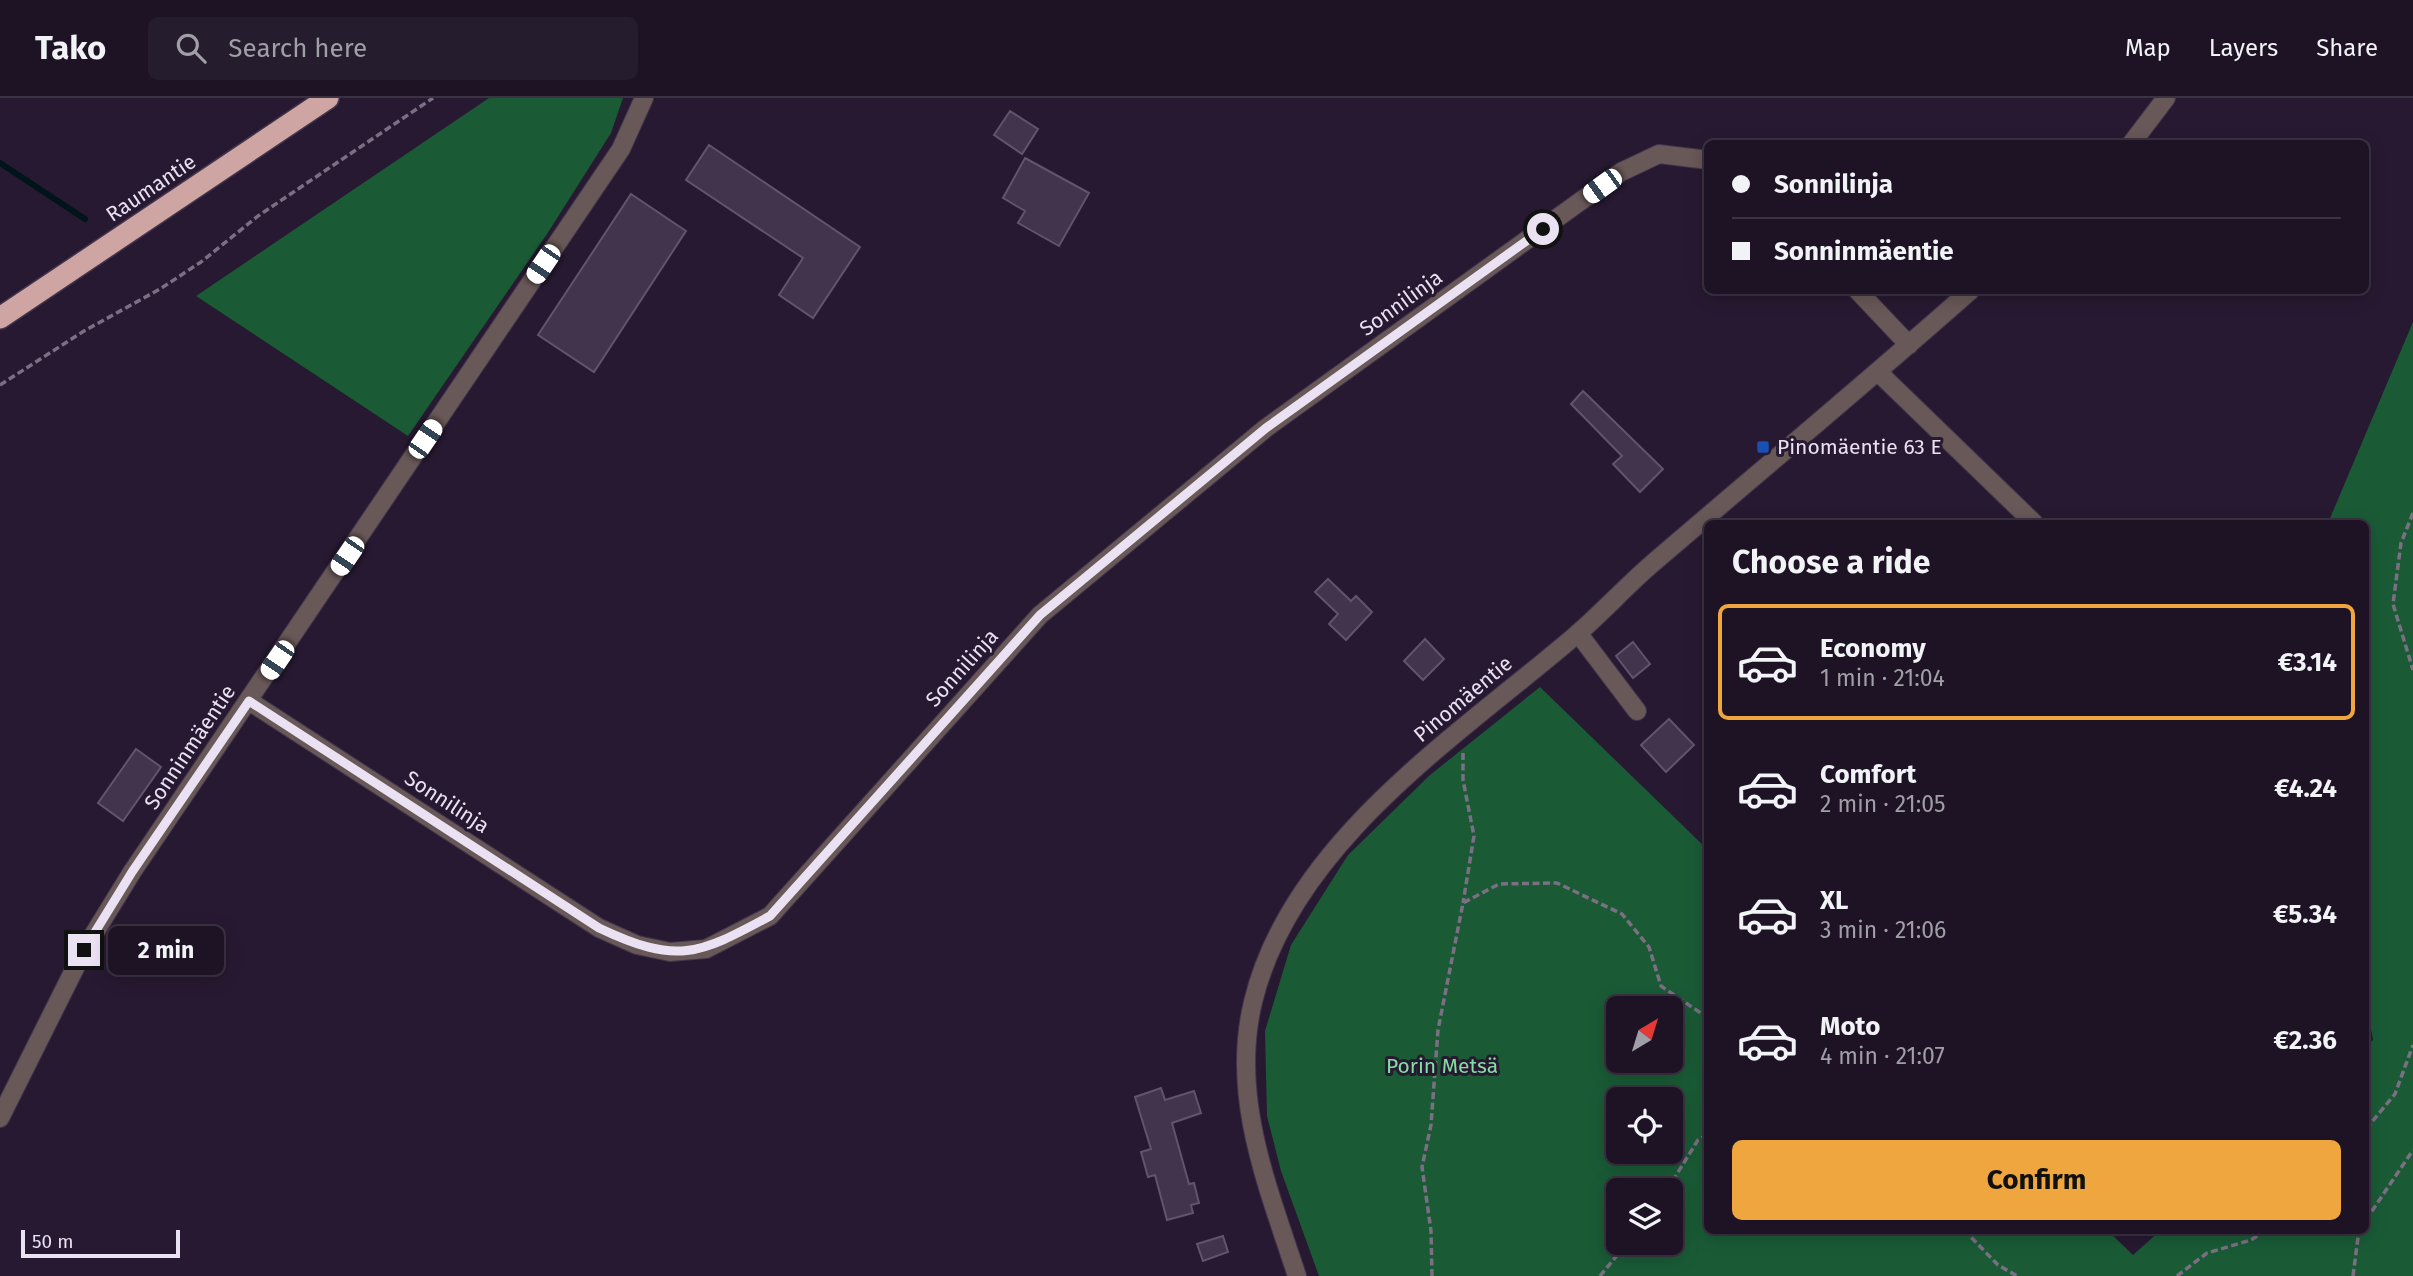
<!DOCTYPE html>
<html lang="en">
<head>
<meta charset="utf-8">
<style>
  body { margin:0; font-family:"Fira Sans",sans-serif; background:#251c2d; color:#f1f3f6; height:100vh; display:flex; flex-direction:column; font-size:26px; white-space:nowrap }
  * { box-sizing:border-box; margin:0 }
  p { font-size:23px; color:#a09ea7 }
  .icon { flex:none; width:38px; height:38px; fill:none; stroke:currentColor; stroke-width:2; stroke-linecap:round; stroke-linejoin:round }
  .map { position:relative; flex:1; overflow:hidden }
  .panel { position:absolute; left:1704px; top:422px; width:665px; height:714px; display:flex; flex-direction:column; background:#1d1325; border-radius:10px; box-shadow:0 4px 18px #0003,0 0 0 2px #3b3242 }
  .panel>* { flex:none }
  .hud { position:absolute; left:1704px; top:42px; width:665px; height:154px; border-radius:10px; box-shadow:0 4px 18px #0003,0 0 0 2px #3b3242; display:grid; align-content:center; height:154px; padding:0 28px; background:#1d1325 }
  .needle { width:46px; rotate:38deg }
  .controls { position:absolute; left:1606px; top:898px; display:grid; gap:14px }
  .controls a { display:grid; place-items:center; width:77px; height:77px; border-radius:10px; background:#1d1325; box-shadow:0 4px 18px #0003,0 0 0 2px #3b3242; font-size:35px }
  .scale { position:absolute; left:21px; bottom:18px; width:159px; box-sizing:border-box; padding-left:7px; border:4px solid #eae1f2; border-top:0; font-size:19px; line-height:24px; white-space:nowrap; color:#eae1f2; -webkit-text-stroke:5px #271931; paint-order:stroke }
  .end { position:absolute; width:32px; height:32px; margin:-16px; border:9px solid #eae1f2; background:#111; box-shadow:0 0 0 4px #111 }
  .from { border-radius:50% }
  .bubble { position:absolute; height:49px; border-radius:10px; background:#1d1325; box-shadow:0 4px 18px #0003,0 0 0 2px #3b3242; font-size:23px; font-weight:700; line-height:49px; text-align:center }
  .car { position:absolute; width:21px; height:42px; margin:-21px -10px; border-radius:9px; box-shadow:0 0 5px 2px #0007; background:linear-gradient(#fff 24%,#345 0 40%,#fff 0 76%,#345 0 86%,#fff 0) }
  .hud b { display:flex; align-items:center; gap:24px; height:66px; font-size:26px }
  .hud b+b { border-top:2px solid #3b3242 }
  .hud i { width:18px; height:18px; background:#f1f3f6 }
  ul { padding:0; list-style:none }
  li { display:flex; align-items:center; gap:21px; height:116px; margin:0 14px 10px; padding:0 14px; border:4px solid transparent; border-radius:10px }
  li div { flex:1 }
  li b { display:block; font-size:26px }
  li em { font-style:normal; font-weight:700 }
  li.selected { border-color:#f0a63e }
  li>.icon { width:63px; height:63px; stroke-width:1.5 }
  h2 { padding:0 28px; font-size:32px; line-height:84px }
  .button { display:flex; gap:14px; margin-top:auto; padding:14px 28px }
  .button a { flex:1; height:80px; border-radius:10px; background:#f0a63e; color:#111; font-size:28px; font-weight:700; line-height:80px; text-align:center }
  header { display:flex; align-items:center; gap:42px; box-sizing:border-box; height:98px; padding:0 35px; background:#1d1325; border-bottom:2px solid #3b3242 }
  header strong { font-size:33px }
  nav { display:flex; gap:38px; margin-inline-start:auto; font-size:24px }
  .search { width:490px; height:63px; background:#251c2d; display:flex; align-items:center; gap:18px; box-sizing:border-box; padding:0 24px; border-radius:10px; color:#a09ea7; font-size:26px }
  .map>svg:first-child { display:block }
  .forest { fill:#1a5b36; fill-rule:evenodd }
  .lines { fill:none; stroke-linecap:round; stroke-linejoin:round }
  .stream { stroke:#00141c; stroke-width:6 }
  .building { fill:#42344d; stroke:#62536e; stroke-width:2 }
  .minor-casing { stroke:#42354c; stroke-width:20 }
  .highway-casing { stroke:#42354c; stroke-width:24 }
  .path { stroke:#7b6f84; stroke-width:3.5; stroke-dasharray:7 3.5; stroke-linecap:butt }
  .minor { stroke:#685857; stroke-width:18 }
  .highway { stroke:#cea5a3; stroke-width:21 }
  .route { stroke:#eae1f2; stroke-width:9 }
  .transit-dot { fill:#1a4fb4; stroke:#271931; stroke-width:2.5 }
  .labels { text-anchor:middle; stroke-width:6; stroke-linejoin:round; paint-order:stroke }
  .street-label { font-size:21px; fill:#eae1f2; stroke:#271931 }
  .poi-label { font-size:21px; fill:#eae1f2; stroke:#271931; text-anchor:start }
  .park-label { font-size:21px; fill:#84dda3; stroke:#271931 }
</style>
</head>
<body>
<header>
<strong>Tako</strong>
<div class="search"><svg class="icon" aria-label="search" viewBox="0 0 24 24"><circle cx="10" cy="10" r="6"/><path d="M15 15l6 6"/></svg>Search here</div>
<nav><a>Map</a><a>Layers</a><a>Share</a></nav>
</header>
<div class="map">
<svg width="2413" height="1178" viewBox="0 0 2413 1178">
  <rect width="100%" height="100%" fill="#271931"/>
  <path class="forest" d="M489,0H623L611,35L547,136L408,338L196,198Z
    M2413,224V1178H1319L1281,1073L1267,1018L1265,933L1291,847L1348,757L1430,677L1540,589L1708,752V1132H2107L2133,1157L2161,1132H2366V948L2373,942L2366,904V425H2328ZM1619,910H1671V962H1619ZM1619,1001H1671V1054H1619ZM1619,1092H1671V1144H1619Z"/>
  <g class="lines">
    <path class="stream" d="M0,65L85,121"/>
  </g>
  <path class="building" d="M1010,13L1038,31L1022,56L994,37Z
    M709,47L860,149L813,220L779,197L803,160L686,82Z
    M1025,60L1089,95L1059,148L1018,125L1025,113L1003,100Z
    M631,96L686,133L594,274L538,237Z
    M1583,293L1663,371L1640,394L1613,366L1622,358L1571,306Z
    M1328,481L1351,503L1356,498L1372,514L1346,542L1329,526L1338,516L1315,494Z
    M1425,541L1444,561L1423,582L1404,563Z
    M1633,544L1650,566L1633,580L1616,558Z
    M1669,621L1694,647L1666,674L1641,647Z
    M136,651L161,669L123,723L98,705Z
    M1161,990L1165,1002L1194,993L1201,1015L1172,1025L1189,1086L1194,1085L1199,1105L1191,1107L1193,1115L1167,1122L1155,1077L1148,1079L1141,1054L1151,1051L1135,999Z
    M1223,1138L1228,1154L1203,1163L1197,1146Z"/>
  <g class="lines">
    <g class="minor-casing">
      <path id="minor" d="M2131,46L2166,0
        M1857,192L1909,247
        M1878,274L2034,425
        M1578,535L1637,613
        M249,603L599,830L637,847L670,854L706,851L770,818L1040,517L1266,330L1621,74L1659,56L1708,62
        M0,1020L84,852L132,774L621,51L644,0
        M1297,1178C1268,1089 1230,999 1253,904C1291,745 1459,637 1576,537C1603,514 1626,488 1653,465C1759,374 1866,285 1971,192"/>
    </g>
    <g class="highway-casing">
      <path id="highway" d="M0,220L328,0"/>
    </g>
    <path class="path" d="M0,287L84,233L160,191L201,164L258,118L433,0
      M2413,415L2401,445L2393,506L2413,572
      M1463,655V682L1474,738L1463,805
      M2366,1031L2395,996L2413,947
      M1667,1092L1698,1042L1708,1036
      M2366,1122L2413,1052
      M1964,1132L1998,1167L2017,1178
      M1432,1178L1431,1133L1422,1069L1431,1027L1438,932L1463,805L1499,786L1557,785L1622,816L1649,849L1661,888L1708,920
      M1600,1178L1628,1144
      M2177,1178L2207,1155L2251,1142L2266,1132
      M2353,1178L2359,1132"/>
    <use href="#minor" class="minor"/>
    <use href="#highway" class="highway"/>
  </g>
  <g class="lines">
    <path class="route" d="M84,852L132,774L249,603L599,830C677,867 698,857 770,818L1040,517L1266,330L1543,131"/>
  </g>
  <rect class="transit-dot" x="1756" y="342" width="14" height="14" rx="3.5"/>
  <g class="labels">
    <g class="street-label">
      <text transform="translate(151 90) rotate(-34)" y="7">Raumantie</text>
      <text transform="translate(1401 205) rotate(-36)" y="7">Sonnilinja</text>
      <text transform="translate(962 570) rotate(-48)" y="7">Sonnilinja</text>
      <text transform="translate(1463 601) rotate(-40)" y="7">Pinomäentie</text>
      <text transform="translate(190 649) rotate(-56)" y="7">Sonninmäentie</text>
      <text transform="translate(447 704) rotate(33)" y="7">Sonnilinja</text>
    </g>
    <g class="poi-label">
      <text x="1777" y="356">Pinomäentie 63 E</text>
    </g>
    <g class="park-label">
      <text x="1442" y="975">Porin Metsä</text>
    </g>
  </g>
</svg>
<div class="controls">
<a><svg class="needle" viewBox="-14 -14 28 28"><path d="M0-13l5 13h-10z" fill="#e53935"/><path d="M0 13l5-13h-10z" fill="#a09ea7"/></svg></a>
<a><svg class="icon" aria-label="locate" viewBox="0 0 24 24"><circle cx="12" cy="12" r="6"/><path d="M12 2v4M12 18v4M2 12h4M18 12h4"/></svg></a>
<a><svg class="icon" aria-label="layers" viewBox="0 0 24 24"><path d="M12 4l9 5-9 5-9-5zM3 14l9 5 9-5"/></svg></a>
</div>
<div class="scale">50 m</div>
<i class="end from" style="left:1543px;top:131px"></i>
<i class="end" style="left:84px;top:852px"></i>
<div class="bubble" style="left:108px;top:828px;width:116px">2 min</div>
<i class="car" style="left:1602px;top:88px;rotate:234deg"></i>
<i class="car" style="left:543px;top:166px;rotate:214deg"></i>
<i class="car" style="left:425px;top:341px;rotate:34deg"></i>
<i class="car" style="left:347px;top:458px;rotate:214deg"></i>
<i class="car" style="left:277px;top:562px;rotate:214deg"></i>
<div class="hud">
<b><i class="from"></i>Sonnilinja</b>
<b><i></i>Sonninmäentie</b>
</div>
<section class="panel">
<h2>Choose a ride</h2>
<ul>
<li class="selected"><svg class="icon" aria-label="car" viewBox="0 0 24 24"><path d="M5 17H2v-5l4-1 3-4h7l3 4 3 1v5h-3M9 17h6M6 11h13"/><circle cx="7" cy="17" r="2"/><circle cx="17" cy="17" r="2"/></svg><div><b>Economy</b><p>1 min · 21:04</p></div><em>€3.14</em></li>
<li><svg class="icon" aria-label="car" viewBox="0 0 24 24"><path d="M5 17H2v-5l4-1 3-4h7l3 4 3 1v5h-3M9 17h6M6 11h13"/><circle cx="7" cy="17" r="2"/><circle cx="17" cy="17" r="2"/></svg><div><b>Comfort</b><p>2 min · 21:05</p></div><em>€4.24</em></li>
<li><svg class="icon" aria-label="car" viewBox="0 0 24 24"><path d="M5 17H2v-5l4-1 3-4h7l3 4 3 1v5h-3M9 17h6M6 11h13"/><circle cx="7" cy="17" r="2"/><circle cx="17" cy="17" r="2"/></svg><div><b>XL</b><p>3 min · 21:06</p></div><em>€5.34</em></li>
<li><svg class="icon" aria-label="car" viewBox="0 0 24 24"><path d="M5 17H2v-5l4-1 3-4h7l3 4 3 1v5h-3M9 17h6M6 11h13"/><circle cx="7" cy="17" r="2"/><circle cx="17" cy="17" r="2"/></svg><div><b>Moto</b><p>4 min · 21:07</p></div><em>€2.36</em></li>
</ul>
<div class="button"><a>Confirm</a></div>
</section>
</div>
</body>
</html>
